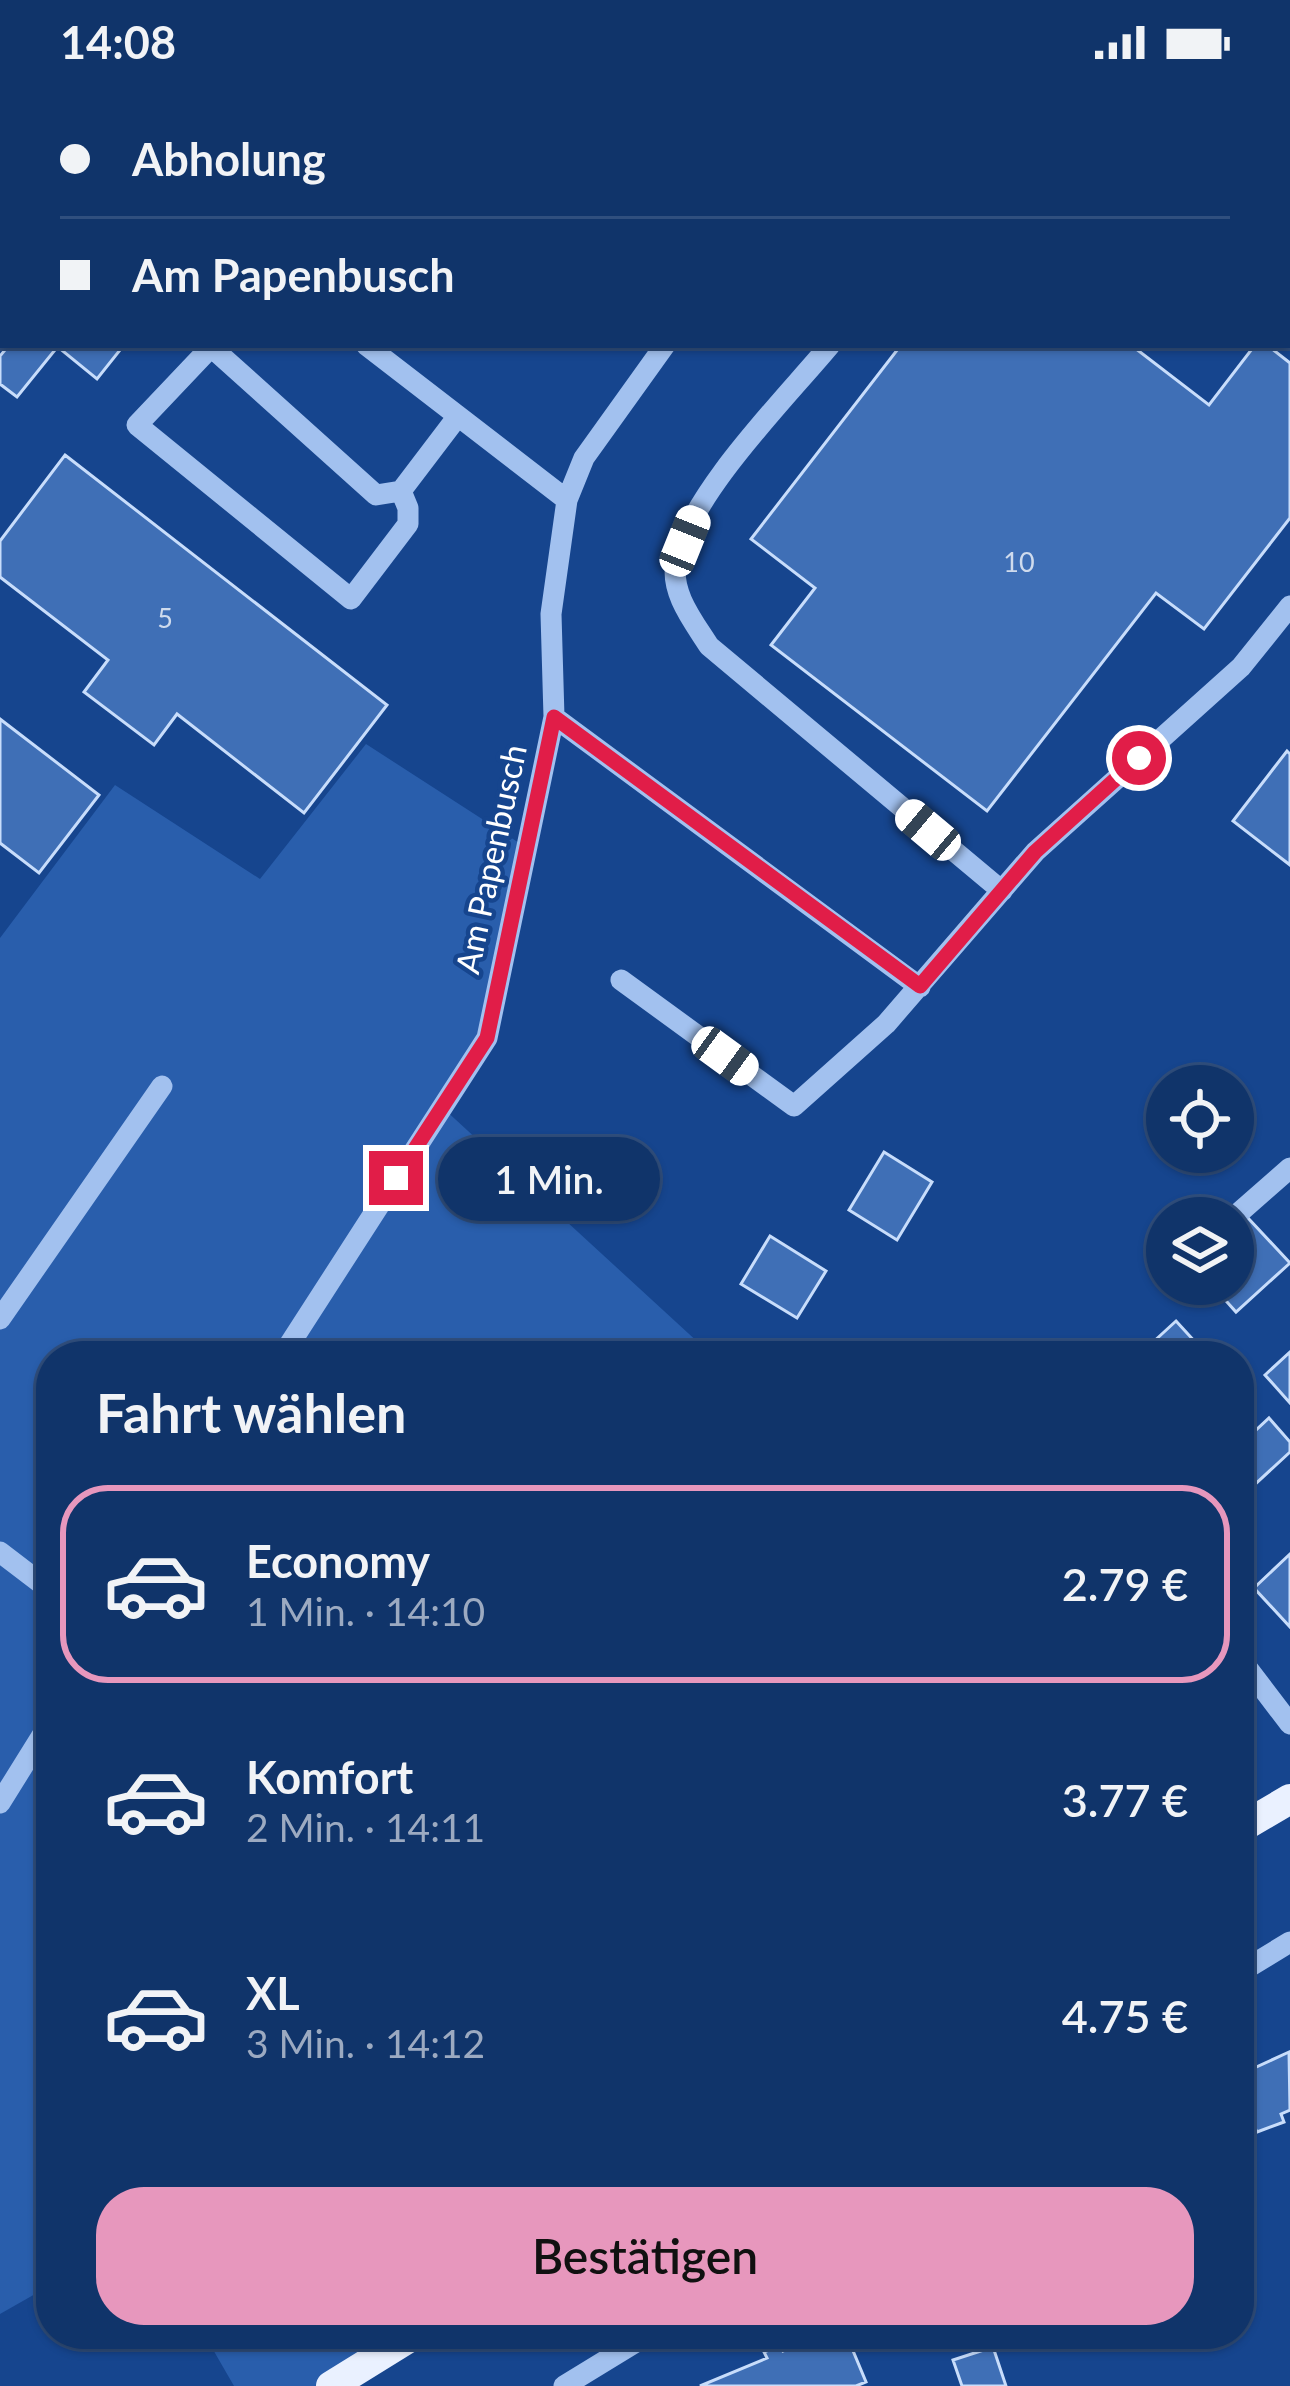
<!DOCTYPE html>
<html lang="de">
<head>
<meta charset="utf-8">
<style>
  body { margin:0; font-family:Lato,sans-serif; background:#193c70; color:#f1f3f6; height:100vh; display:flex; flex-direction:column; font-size:45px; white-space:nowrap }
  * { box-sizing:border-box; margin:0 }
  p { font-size:39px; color:#9caac1 }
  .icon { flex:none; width:66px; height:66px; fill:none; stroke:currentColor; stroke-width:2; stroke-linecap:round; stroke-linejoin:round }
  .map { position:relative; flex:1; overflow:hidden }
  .sheet { position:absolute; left:36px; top:1257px; width:1218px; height:1008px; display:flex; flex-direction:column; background:#10346a; border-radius:48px; box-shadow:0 3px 9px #0004,0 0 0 3px #304f7e }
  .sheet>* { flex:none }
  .guide { position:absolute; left:0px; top:0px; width:1290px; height:264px; box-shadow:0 3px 9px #0004,0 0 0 3px #304f7e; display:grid; align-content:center; height:264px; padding:0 60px; background:#10346a }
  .controls { position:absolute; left:1146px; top:981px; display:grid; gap:24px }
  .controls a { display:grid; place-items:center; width:108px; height:108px; border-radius:50%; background:#10346a; box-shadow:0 3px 9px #0004,0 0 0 3px #304f7e; font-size:60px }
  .end { position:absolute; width:54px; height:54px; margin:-27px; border:15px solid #e11d48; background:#fff; box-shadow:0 0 0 6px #fff }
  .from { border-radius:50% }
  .bubble { position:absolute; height:84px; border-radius:42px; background:#10346a; box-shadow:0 3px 9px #0004,0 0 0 3px #304f7e; font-size:39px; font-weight:600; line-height:84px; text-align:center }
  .car { position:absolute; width:36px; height:72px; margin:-36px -18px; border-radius:15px; box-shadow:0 0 9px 3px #0007; background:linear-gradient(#fff 24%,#345 0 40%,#fff 0 76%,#345 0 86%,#fff 0) }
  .guide b { display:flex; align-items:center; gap:42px; height:114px; font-size:45px }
  .guide b+b { border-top:3px solid #304f7e }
  .guide i { width:30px; height:30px; background:#f1f3f6 }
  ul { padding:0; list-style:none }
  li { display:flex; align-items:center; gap:36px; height:198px; margin:0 24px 18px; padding:0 36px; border:6px solid transparent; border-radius:48px }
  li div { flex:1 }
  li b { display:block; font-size:45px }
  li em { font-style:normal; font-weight:600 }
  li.selected { border-color:#e797bd }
  li>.icon { width:108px; height:108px; stroke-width:1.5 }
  h2 { padding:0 60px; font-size:54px; line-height:144px }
  .action { display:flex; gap:24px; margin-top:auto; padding:24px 60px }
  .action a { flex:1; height:138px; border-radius:48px; background:#e797bd; color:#111; font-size:48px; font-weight:600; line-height:138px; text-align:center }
  .status { display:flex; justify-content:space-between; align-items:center; height:84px; padding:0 60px; background:#10346a; direction:ltr }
  .status svg { height:33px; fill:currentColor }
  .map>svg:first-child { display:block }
  .green { fill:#295eac }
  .building { fill:#3f6fb6; stroke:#c8ddfb; stroke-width:3 }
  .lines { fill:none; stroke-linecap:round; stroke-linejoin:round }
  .minor { stroke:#a2c1ef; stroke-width:21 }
  .major { stroke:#eaf1ff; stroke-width:30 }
  .route { stroke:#e11d48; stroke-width:15 }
  .labels { text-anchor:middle; stroke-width:9; stroke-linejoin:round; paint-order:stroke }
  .number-label { font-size:27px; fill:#cfdbed }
  .street-label { font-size:33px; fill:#fff; stroke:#16458e }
</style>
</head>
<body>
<div class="status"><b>14:08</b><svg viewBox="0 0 49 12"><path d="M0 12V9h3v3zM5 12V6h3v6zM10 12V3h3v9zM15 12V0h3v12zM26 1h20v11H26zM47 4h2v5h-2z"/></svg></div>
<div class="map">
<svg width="1290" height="2302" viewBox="0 0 1290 2302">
  <rect width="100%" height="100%" fill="#16458e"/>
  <path class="green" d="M366,660L527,764L487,954L443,1024L713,1272H51V2201L0,2230V854L115,701L260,795Z
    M204,2250H415L331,2302H234Z"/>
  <path class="building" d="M9,261H59L17,313L0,300V272Z
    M62,261H124L97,295L59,264Z
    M901,261H1131L1209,321L1255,261H1267L1290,279V434L1204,545L1156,509L987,727L771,561L815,504L751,455Z
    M65,371L387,621L304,729L177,630L154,661L84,608L108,576L0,493V457Z
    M0,635L99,711L39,789L0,759Z
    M1287,667L1290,670V781L1233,737Z
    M884,1068L932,1098L897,1156L849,1126Z
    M1248,1134L1290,1179L1236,1228L1211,1200H1233V1147Z
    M770,1152L826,1187L797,1234L741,1200Z
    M1176,1237L1208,1272H1138Z
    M1290,1268V1319L1265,1291Z
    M1269,1334L1290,1358V1368L1239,1415V1362Z
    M1290,1470V1543L1254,1504Z
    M1289,1968L1290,2026L1281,2030L1284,2038L1257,2048L1239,2008V1991Z
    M826,2250H846L866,2298L856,2302H700L767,2274L764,2268L781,2261L783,2267Z
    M993,2263L1006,2302H962L953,2276Z"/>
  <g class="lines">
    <path class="minor" d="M863,3L865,0
      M0,219L3,216
      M1287,224L1290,226
      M209,261L376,411L401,407L458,332
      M366,261L567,416
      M830,261C785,315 689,411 676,478C670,509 694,538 709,562L1002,807
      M210,264L137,341L351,515L408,440V424L401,407
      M554,633L920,903
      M621,896L794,1022L886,940L1035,768L1241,583L1290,522
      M1233,1134L1290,1084
      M0,1235L162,1002
      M282,1272L487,954L554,633L551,530L567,416L584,374L665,261
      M0,1468L51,1507
      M1239,1573L1290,1640
      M0,1719L51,1637
      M1239,1889L1290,1858
      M564,2302L649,2250"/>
    <path class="major" d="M1239,1745L1290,1715
      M331,2302L415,2250"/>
  </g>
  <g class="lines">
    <path class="route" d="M396,1094L487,954L554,633L920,902L1035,768L1139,674"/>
  </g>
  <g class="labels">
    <g class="number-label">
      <text x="1019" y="488">10</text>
      <text x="165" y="544">5</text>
    </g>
    <g class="street-label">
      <text transform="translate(491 775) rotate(-78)" y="12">Am Papenbusch</text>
    </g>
  </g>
</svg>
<div class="controls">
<a><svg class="icon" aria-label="locate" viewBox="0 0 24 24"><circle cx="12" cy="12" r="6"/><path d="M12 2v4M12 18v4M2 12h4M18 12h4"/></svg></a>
<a><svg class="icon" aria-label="layers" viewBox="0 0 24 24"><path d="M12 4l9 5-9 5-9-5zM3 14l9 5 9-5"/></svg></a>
</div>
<i class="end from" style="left:1139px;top:674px"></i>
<i class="end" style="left:396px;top:1094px"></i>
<div class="bubble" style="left:438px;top:1053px;width:222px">1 Min.</div>
<i class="car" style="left:685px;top:457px;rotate:22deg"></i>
<i class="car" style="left:928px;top:746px;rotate:310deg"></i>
<i class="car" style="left:725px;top:972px;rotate:126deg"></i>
<div class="guide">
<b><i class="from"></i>Abholung</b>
<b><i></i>Am Papenbusch</b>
</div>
<section class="sheet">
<h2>Fahrt wählen</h2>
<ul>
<li class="selected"><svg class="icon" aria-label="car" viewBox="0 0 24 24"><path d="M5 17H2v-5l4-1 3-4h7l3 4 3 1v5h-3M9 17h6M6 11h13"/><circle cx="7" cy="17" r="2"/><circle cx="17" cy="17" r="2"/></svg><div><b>Economy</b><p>1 Min. · 14:10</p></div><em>2.79 €</em></li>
<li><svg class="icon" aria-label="car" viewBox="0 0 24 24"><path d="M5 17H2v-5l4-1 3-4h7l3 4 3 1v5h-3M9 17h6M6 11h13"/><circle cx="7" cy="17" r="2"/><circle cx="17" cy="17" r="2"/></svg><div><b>Komfort</b><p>2 Min. · 14:11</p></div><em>3.77 €</em></li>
<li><svg class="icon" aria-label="car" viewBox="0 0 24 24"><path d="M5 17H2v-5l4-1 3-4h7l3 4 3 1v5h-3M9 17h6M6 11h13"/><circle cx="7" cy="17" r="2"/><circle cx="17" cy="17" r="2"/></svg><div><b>XL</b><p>3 Min. · 14:12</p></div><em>4.75 €</em></li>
</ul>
<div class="action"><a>Bestätigen</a></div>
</section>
</div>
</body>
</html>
